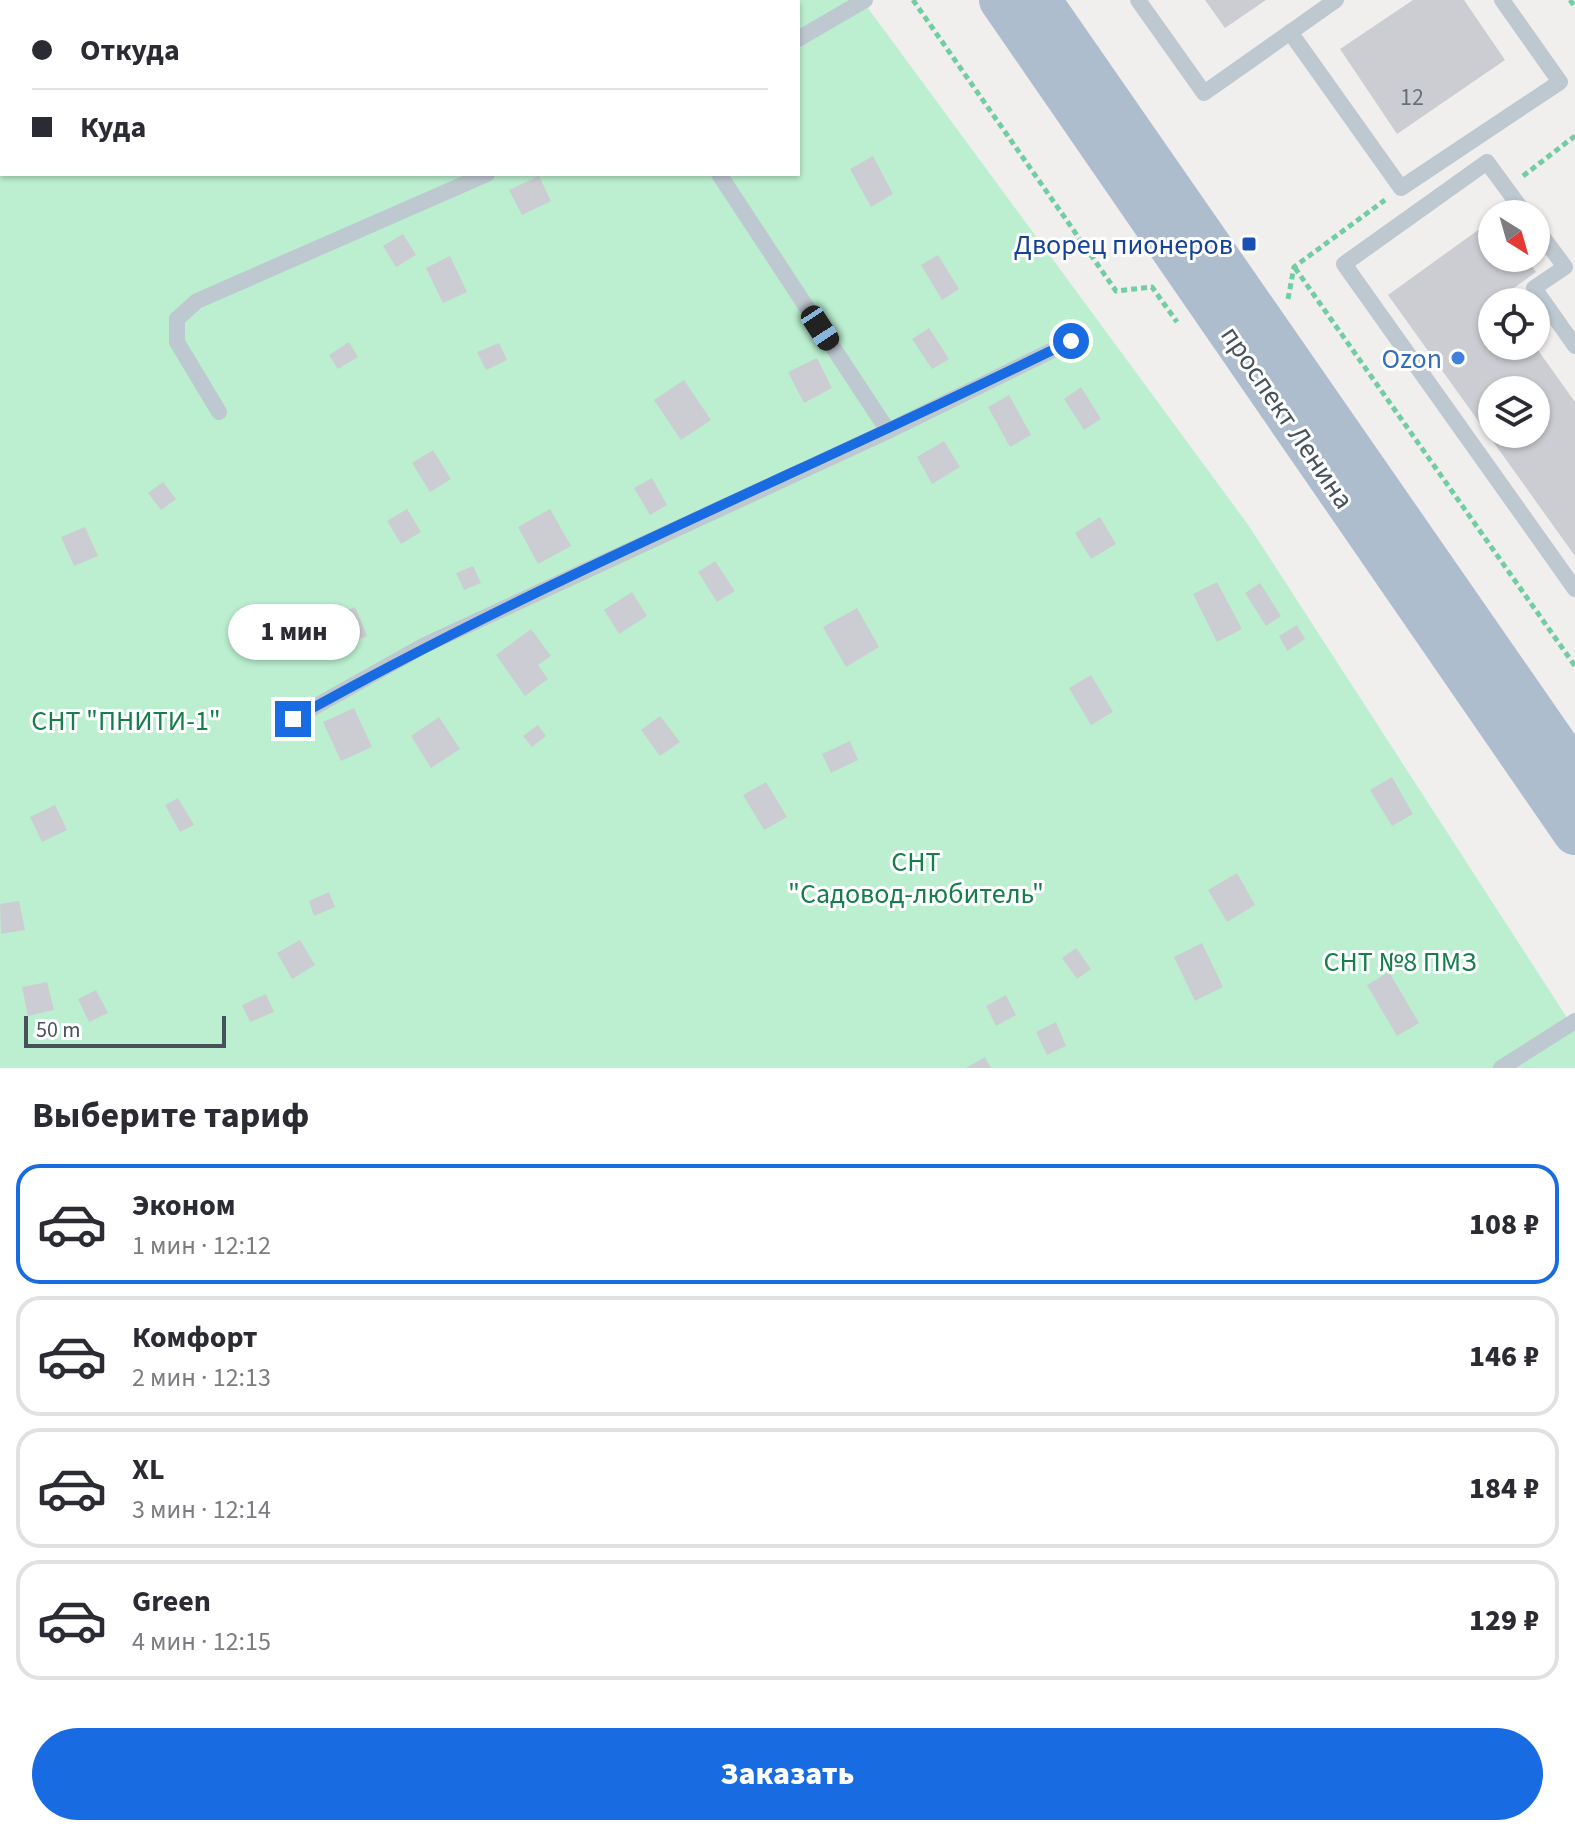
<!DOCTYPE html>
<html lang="ru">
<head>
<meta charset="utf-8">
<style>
  body { margin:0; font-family:"Source Sans 3",sans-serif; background:#f2f2f3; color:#2b2b33; height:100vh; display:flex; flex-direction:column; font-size:30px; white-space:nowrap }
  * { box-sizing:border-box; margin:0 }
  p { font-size:26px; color:#7c7c81 }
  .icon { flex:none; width:44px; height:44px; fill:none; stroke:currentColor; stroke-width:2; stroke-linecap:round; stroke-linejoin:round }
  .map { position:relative; height:1068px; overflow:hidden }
  .sheet { display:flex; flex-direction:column; background:#fff; flex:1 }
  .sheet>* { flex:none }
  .top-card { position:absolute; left:0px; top:0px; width:800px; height:176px; box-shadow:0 2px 6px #0004; display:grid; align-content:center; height:176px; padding:0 32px; background:#fff }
  .needle { width:52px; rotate:143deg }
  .fabs { position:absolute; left:1478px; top:200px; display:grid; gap:16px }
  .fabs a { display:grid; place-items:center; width:72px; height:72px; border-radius:50%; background:#fff; box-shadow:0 2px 6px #0004; font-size:40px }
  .scale { position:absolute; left:24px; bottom:20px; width:202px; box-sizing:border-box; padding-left:8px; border:4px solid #46515b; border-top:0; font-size:22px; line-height:28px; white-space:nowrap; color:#46515b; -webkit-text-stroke:6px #fff; paint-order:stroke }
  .end { position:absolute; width:36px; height:36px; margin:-18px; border:10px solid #186be1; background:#fff; box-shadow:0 0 0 4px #fff }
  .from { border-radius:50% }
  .bubble { position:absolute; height:56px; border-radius:28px; background:#fff; box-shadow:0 2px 6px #0004; font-size:26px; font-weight:800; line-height:56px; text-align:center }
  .car { position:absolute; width:24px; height:48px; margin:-24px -12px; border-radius:10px; box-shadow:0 0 6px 2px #0007; background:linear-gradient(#222 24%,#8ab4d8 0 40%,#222 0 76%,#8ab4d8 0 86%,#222 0) }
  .top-card b { display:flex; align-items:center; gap:28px; height:76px; font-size:30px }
  .top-card b+b { border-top:2px solid #e1e1e2 }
  .top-card i { width:20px; height:20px; background:#2b2b33 }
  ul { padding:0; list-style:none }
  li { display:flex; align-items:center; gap:24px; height:120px; margin:0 16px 12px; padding:0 16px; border:4px solid #e1e1e2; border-radius:24px }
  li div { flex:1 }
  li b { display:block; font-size:30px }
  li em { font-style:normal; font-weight:800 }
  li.on { border-color:#186be1 }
  li>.icon { width:72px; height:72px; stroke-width:1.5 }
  h2 { padding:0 32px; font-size:36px; line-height:96px }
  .cta { display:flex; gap:16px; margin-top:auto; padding:16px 32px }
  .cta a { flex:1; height:92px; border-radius:48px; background:#186be1; color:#fff; font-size:32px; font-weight:800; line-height:92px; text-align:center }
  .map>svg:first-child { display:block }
  .green { fill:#bbefd0; fill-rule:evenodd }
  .building { fill:#cbcdd3; fill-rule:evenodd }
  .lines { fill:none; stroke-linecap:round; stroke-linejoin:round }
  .path { stroke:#73cda3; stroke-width:5; stroke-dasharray:6 4; stroke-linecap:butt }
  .service { stroke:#bec8d0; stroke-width:16 }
  .primary { stroke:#adbdcd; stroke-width:44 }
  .route { stroke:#186be1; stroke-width:10 }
  .transit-dot { fill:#1a4fb4; stroke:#fff; stroke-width:3 }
  .shop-dot { fill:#3f7fe0; stroke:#fff; stroke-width:3 }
  .labels { text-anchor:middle; stroke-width:6; stroke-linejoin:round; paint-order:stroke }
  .number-label { font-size:24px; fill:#677079 }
  .transit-label { font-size:28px; fill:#164399; stroke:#fff; text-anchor:end }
  .shop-label { font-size:28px; fill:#366cbe; stroke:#fff; text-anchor:end }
  .street-label { font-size:28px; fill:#46515b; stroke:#fff }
  .park-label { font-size:28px; fill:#167d4c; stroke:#fff }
</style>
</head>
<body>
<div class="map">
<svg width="1575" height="1068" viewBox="0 0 1575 1068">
  <rect width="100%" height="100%" fill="#f1eeee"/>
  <path class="green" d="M0,0H862L1249,526L1575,1030V1068H0ZM2,2H798V174H2Z"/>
  <path class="building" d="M1205,0H1266L1225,28Z
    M1413,0H1464L1505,60L1397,134L1340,49Z
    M873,156L893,194L871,207L850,169Z
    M539,176L551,201L522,215L509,190Z
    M1492,220V258H1526L1536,272L1500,298L1504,302H1492V346H1535L1575,402V556L1388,295ZM1492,390H1536V434H1492Z
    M403,234L416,255L396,267L383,246Z
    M938,255L959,289L942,300L921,265Z
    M450,256L467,292L443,303L426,268Z
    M929,328L949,359L932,369L912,339Z
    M349,342L358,357L338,369L329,355Z
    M499,343L507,360L486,370L477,352Z
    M817,358L832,388L804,403L788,372Z
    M684,380L711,420L681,440L654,400Z
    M1081,387L1101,419L1084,430L1064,399Z
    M1009,395L1031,435L1010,447L988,407Z
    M944,441L960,467L932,484L917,457Z
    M433,450L451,479L430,492L412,463Z
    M652,478L667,505L650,515L634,488Z
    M163,482L176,499L161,510L148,493Z
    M407,509L421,532L401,544L387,521Z
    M550,509L571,546L538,564L518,527Z
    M1100,517L1116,544L1091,559L1075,533Z
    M85,527L98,556L74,566L61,537Z
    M715,561L735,591L717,602L698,572Z
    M473,566L481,583L464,590L456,573Z
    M1217,582L1242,629L1217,642L1193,594Z
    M1260,583L1281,616L1266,626L1245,593Z
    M632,592L647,616L619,634L604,610Z
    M355,607L367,636L347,644L335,615Z
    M857,608L879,647L846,667L823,627Z
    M1297,625L1305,639L1287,651L1279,636Z
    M531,629L551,656L538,665L548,679L525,696L496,655Z
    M1091,675L1113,712L1091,725L1069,688Z
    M354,708L372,747L341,761L323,722Z
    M660,716L680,742L660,756L641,730Z
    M439,717L460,749L431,768L411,736Z
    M538,725L546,736L532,747L523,736Z
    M850,741L858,760L831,773L822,754Z
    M1392,777L1413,814L1392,826L1370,790Z
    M766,782L787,817L764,830L743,795Z
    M178,798L194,825L180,832L165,805Z
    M55,805L67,830L42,842L30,817Z
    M1237,873L1255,905L1227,922L1208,890Z
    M329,892L335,907L314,916L309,901Z
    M19,901L25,930L1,934L0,904Z
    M300,940L315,965L292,979L277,953Z
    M1202,943L1223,987L1195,1001L1174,957Z
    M1076,948L1091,969L1077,979L1062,958Z
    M1389,972L1419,1023L1397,1036L1367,985Z
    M47,982L54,1010L28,1016L22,987Z
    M96,990L108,1013L89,1022L78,999Z
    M266,994L274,1012L250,1022L242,1005Z
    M1006,995L1016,1015L996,1026L986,1006Z
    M1056,1022L1066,1046L1047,1055L1036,1032Z
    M985,1057L991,1068H966Z"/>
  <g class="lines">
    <path class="path" d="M913,0L1116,291L1152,287L1177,322
      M1570,0L1575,7
      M1523,176L1575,136
      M1295,268L1575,666
      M1288,299L1294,267L1385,200"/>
    <path class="service" d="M594,0L596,2
      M1138,0L1204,93L1336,0
      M1290,32L1401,188L1560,82L1502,0
      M798,39L865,0
      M1525,214L1487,162L1344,264L1575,589
      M1536,228L1565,267L1534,288L1575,346
      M219,412L177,342V319L197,301L487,174
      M888,431L1071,341
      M293,719L425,645L888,431L719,174
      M1501,1068L1575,1021"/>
    <path class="primary" d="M1001,0L1575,833
      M1039,0L1575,773"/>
  </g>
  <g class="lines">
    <path class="route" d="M293,719C544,578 813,468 1071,341"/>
  </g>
  <rect class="transit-dot" x="1241" y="236" width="16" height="16" rx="4"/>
  <circle class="shop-dot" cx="1458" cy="358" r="8"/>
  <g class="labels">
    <g class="number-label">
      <text x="1412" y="105">12</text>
    </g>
    <g class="transit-label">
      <text x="1233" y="254">Дворец пионеров</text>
    </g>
    <g class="shop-label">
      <text x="1442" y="368">Ozon</text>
    </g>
    <g class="street-label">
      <text transform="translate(1288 417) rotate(56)" y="10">проспект Ленина</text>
    </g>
    <g class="park-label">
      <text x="126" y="730">СНТ "ПНИТИ-1"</text>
      <text x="916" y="871">СНТ<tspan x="916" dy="32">"Садовод-любитель"</tspan></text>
      <text x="1400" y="971">СНТ №8 ПМЗ</text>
    </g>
  </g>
</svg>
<div class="fabs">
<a><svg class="needle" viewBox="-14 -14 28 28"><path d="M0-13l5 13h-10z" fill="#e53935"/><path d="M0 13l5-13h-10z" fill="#7c7c81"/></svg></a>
<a><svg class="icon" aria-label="locate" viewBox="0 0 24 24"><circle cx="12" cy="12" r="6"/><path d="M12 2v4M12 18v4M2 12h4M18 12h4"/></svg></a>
<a><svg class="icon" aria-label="layers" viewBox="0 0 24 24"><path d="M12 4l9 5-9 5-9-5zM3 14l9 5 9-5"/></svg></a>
</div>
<div class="scale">50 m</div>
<i class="end from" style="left:1071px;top:341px"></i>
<i class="end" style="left:293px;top:719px"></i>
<div class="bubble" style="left:228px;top:604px;width:132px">1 мин</div>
<i class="car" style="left:820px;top:328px;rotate:147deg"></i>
<div class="top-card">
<b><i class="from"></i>Откуда</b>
<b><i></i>Куда</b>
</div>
</div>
<section class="sheet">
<h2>Выберите тариф</h2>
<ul>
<li class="on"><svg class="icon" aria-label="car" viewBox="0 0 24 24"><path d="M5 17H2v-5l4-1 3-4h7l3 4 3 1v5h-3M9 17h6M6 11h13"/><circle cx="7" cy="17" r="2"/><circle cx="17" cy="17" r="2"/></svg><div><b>Эконом</b><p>1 мин · 12:12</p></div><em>108 ₽</em></li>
<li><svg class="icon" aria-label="car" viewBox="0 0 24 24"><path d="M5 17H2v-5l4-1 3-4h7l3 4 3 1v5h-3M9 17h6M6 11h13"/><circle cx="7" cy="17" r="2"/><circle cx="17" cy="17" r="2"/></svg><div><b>Комфорт</b><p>2 мин · 12:13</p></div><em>146 ₽</em></li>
<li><svg class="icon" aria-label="car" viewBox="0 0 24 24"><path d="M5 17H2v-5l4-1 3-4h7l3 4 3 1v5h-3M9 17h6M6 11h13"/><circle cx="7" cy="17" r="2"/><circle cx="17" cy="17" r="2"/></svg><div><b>XL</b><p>3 мин · 12:14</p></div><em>184 ₽</em></li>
<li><svg class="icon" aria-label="car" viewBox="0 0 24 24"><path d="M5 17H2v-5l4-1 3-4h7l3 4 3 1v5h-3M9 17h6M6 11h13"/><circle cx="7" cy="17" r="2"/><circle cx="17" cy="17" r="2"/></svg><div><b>Green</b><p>4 мин · 12:15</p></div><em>129 ₽</em></li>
</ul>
<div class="cta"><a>Заказать</a></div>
</section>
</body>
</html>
